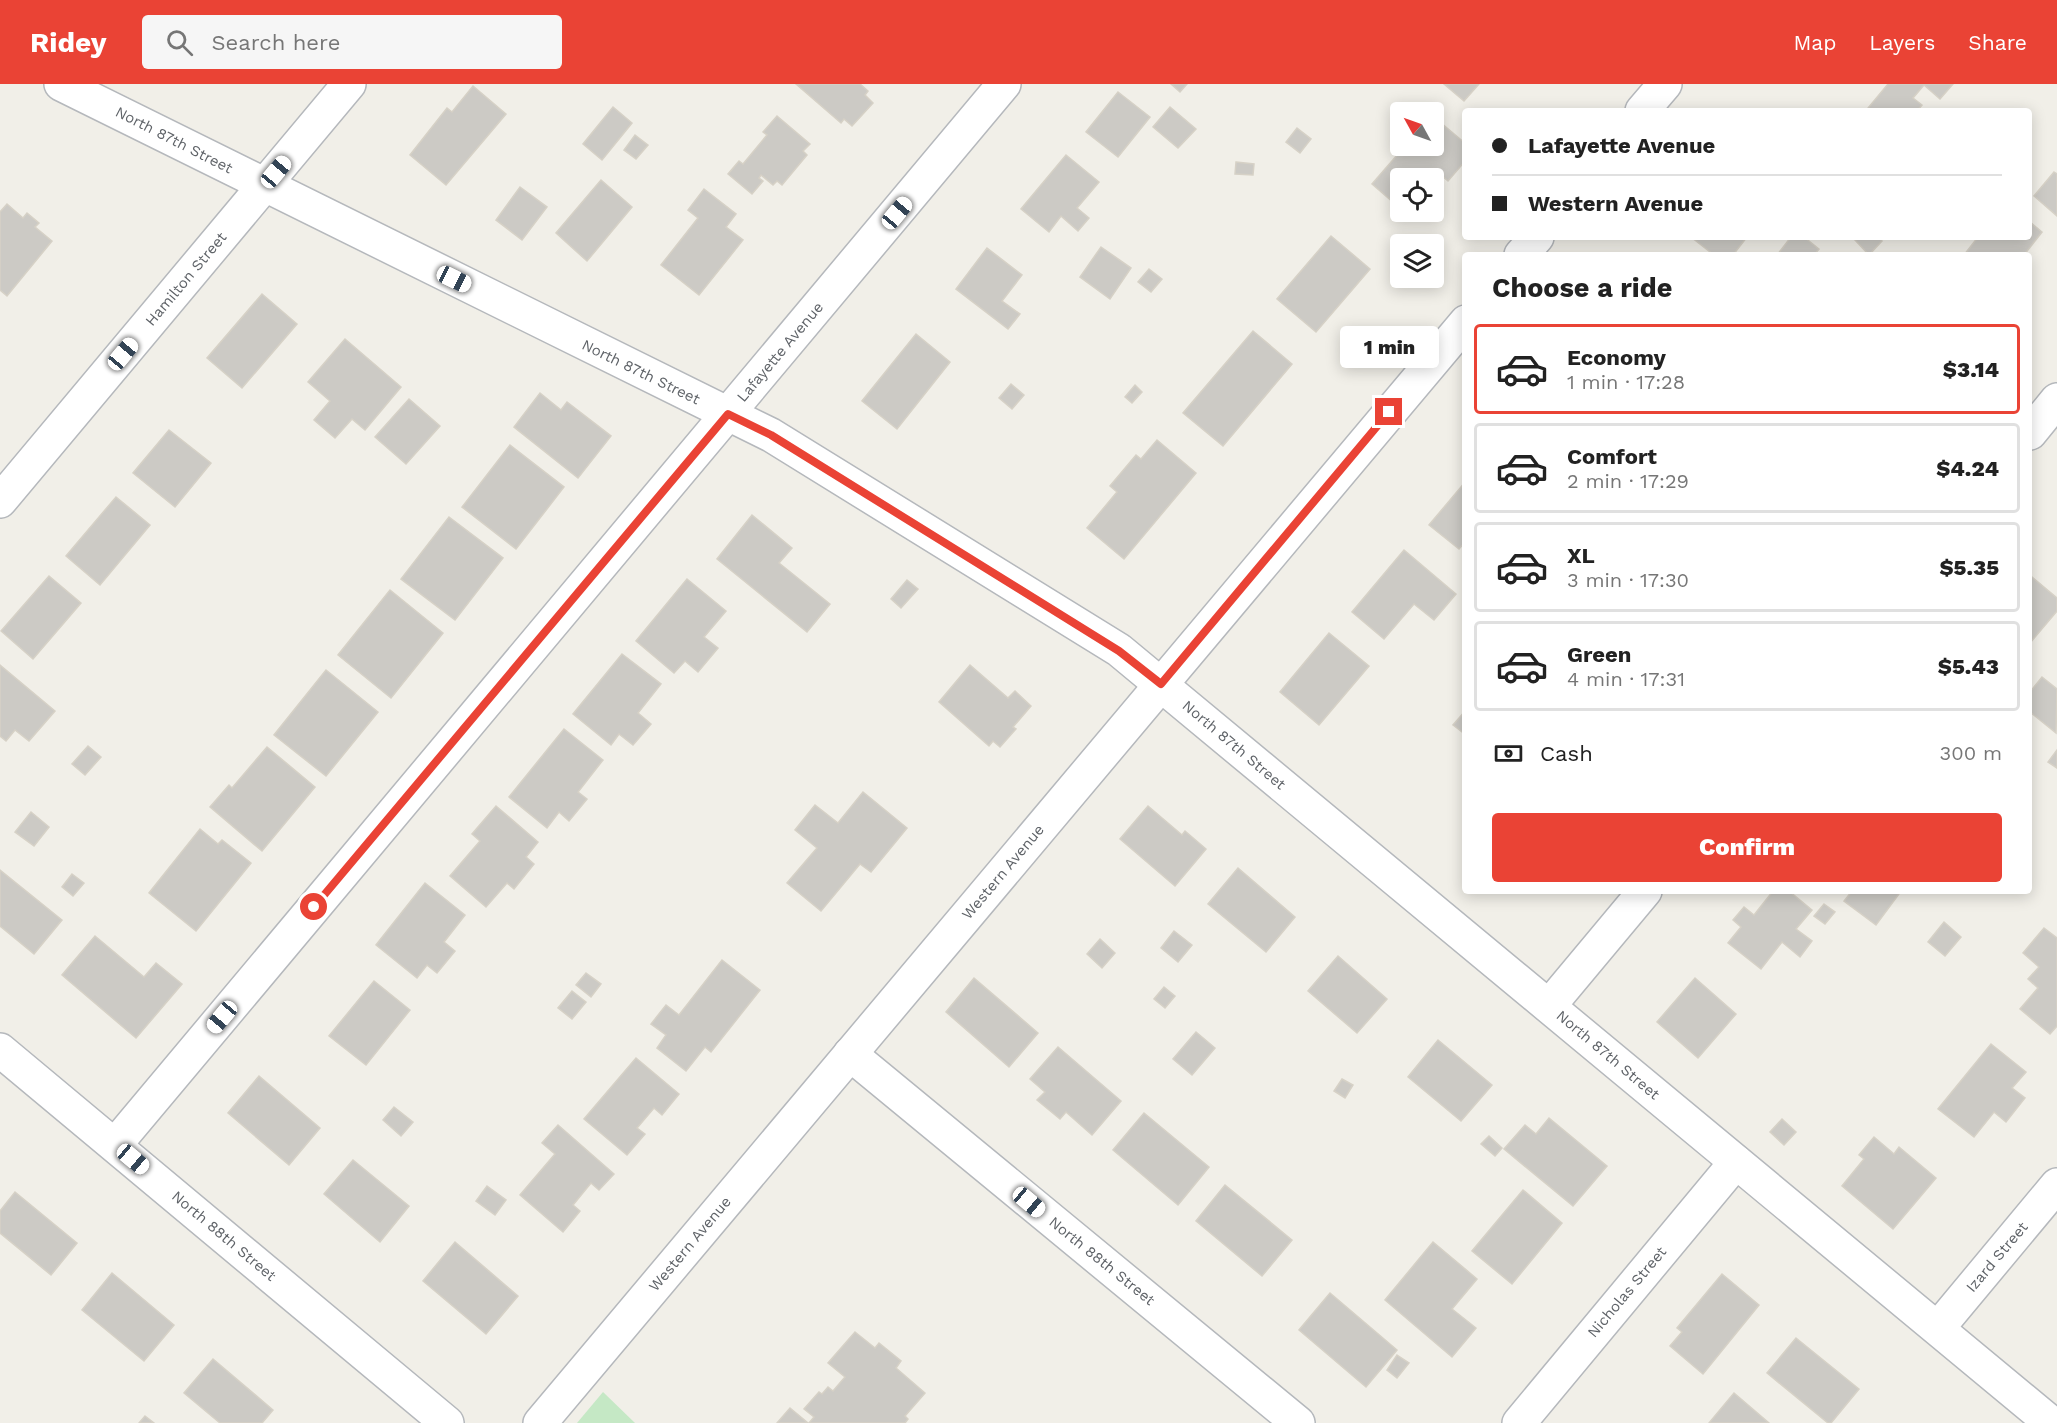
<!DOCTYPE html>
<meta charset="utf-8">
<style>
:root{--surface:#fff;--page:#f6f6f6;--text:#222;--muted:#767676;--line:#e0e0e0;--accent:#ea4335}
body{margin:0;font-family:"Work Sans",sans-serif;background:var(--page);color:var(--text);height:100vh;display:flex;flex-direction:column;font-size:22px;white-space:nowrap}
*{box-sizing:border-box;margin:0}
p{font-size:20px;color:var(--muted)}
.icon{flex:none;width:33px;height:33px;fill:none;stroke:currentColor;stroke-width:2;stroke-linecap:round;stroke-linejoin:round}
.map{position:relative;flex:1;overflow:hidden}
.drawer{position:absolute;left:1462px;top:168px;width:570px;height:642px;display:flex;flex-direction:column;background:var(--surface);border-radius:6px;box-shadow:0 3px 15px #0003}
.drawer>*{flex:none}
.banner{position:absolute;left:1462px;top:24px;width:570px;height:132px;border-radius:6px;box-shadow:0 3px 15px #0003;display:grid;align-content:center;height:132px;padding:0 30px;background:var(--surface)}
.needle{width:39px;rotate:310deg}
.buttons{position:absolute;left:1390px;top:18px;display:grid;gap:12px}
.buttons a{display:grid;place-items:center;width:54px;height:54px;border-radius:6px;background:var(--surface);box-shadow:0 3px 15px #0003;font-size:30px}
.end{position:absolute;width:27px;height:27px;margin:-14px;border:8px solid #ea4335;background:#fff;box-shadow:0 0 0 3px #fff}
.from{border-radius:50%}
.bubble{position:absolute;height:42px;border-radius:6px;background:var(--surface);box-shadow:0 3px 15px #0003;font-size:20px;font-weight:800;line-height:42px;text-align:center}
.car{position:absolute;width:18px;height:36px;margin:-18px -9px;border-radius:8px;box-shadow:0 0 4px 2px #0007;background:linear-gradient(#fff 24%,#345 0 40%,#fff 0 76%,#345 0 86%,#fff 0)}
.banner b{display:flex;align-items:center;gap:21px;height:57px;font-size:22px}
.banner b+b{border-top:2px solid var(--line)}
.banner i{width:15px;height:15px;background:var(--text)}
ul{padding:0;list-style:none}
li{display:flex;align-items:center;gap:18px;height:90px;margin:0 12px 9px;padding:0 18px;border:3px solid var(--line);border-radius:6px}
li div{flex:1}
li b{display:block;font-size:22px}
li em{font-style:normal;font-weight:800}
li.selected{border-color:var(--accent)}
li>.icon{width:54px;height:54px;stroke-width:1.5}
h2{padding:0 30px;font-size:27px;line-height:72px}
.pay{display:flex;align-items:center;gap:15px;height:66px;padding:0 30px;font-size:22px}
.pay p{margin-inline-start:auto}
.action{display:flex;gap:12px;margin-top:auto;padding:12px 30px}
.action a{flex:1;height:69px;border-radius:6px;background:var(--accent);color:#fff;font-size:24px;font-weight:800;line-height:69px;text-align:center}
header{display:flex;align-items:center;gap:36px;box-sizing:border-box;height:84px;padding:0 30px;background:var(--accent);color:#fff}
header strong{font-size:28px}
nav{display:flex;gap:33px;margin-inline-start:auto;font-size:21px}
.search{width:420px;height:54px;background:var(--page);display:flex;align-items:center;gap:15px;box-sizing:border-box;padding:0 21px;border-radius:6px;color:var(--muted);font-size:22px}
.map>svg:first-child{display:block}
</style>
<header>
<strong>Ridey</strong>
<div class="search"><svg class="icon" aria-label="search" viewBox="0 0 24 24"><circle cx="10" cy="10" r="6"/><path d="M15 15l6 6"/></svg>Search here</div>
<nav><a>Map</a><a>Layers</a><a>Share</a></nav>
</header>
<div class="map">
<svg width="2057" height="1339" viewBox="0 0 2057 1339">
<rect width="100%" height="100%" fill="#f1efe8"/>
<path fill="#c5e8c5" d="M603,1308l32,31h-58z"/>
<g fill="#cccac5" stroke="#d6d1c6" stroke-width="1.5">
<path d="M796,0h64l8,7 -3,4 8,8 -21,23 -8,-7 -3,4z"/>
<path d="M1171,0h16l-7,8z"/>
<path d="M1444,0h35l-15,17z"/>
<path d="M1888,0h65l-13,15 -16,-14 -11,13 9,7 -5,6h-45l-4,-3z"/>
<path d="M473,2l33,28 -60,71 -36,-30 37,-47 5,4z"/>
<path d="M1118,8l32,25 -32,40 -32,-25z"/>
<path d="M613,23l19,16 -30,37 -19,-16z"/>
<path d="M1170,23l26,22 -18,19 -25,-21z"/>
<path d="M777,32l33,28 -7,7 4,4 -25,30 -5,-4 -4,4 -12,-10 -2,3 4,3 -11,13 -24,-20 11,-13 4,3 24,-29 -4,-3z"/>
<path d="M1434,33l32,27v16l-18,21 -7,-6 -7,8v-5h-33v31l-29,-25 33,-38h29z"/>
<path d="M1297,44l14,11 -11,14 -14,-11z"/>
<path d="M635,51l13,10 -12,14 -12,-9z"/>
<path d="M1066,71l33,27 -22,26 12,10 -11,13 -17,-15 -12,16 -28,-23z"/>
<path d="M1236,78l18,2 -1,11 -18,-1z"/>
<path d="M2054,88l3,2v42l-23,-20z"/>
<path d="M601,96l31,27 -45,54 -31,-28z"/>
<path d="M520,103l27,20 -25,33 -26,-20z"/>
<path d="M704,105l32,25 -10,13 17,13 -44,55 -38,-30 37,-47 -10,-8z"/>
<path d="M7,120l16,14 4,-5 12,10 -4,4 17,14 -45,55 -7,-6v-78z"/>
<path d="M2030,138l12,10 -18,23h-60l14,-18h52z"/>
<path d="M1331,152l39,33 -54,63 -39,-33z"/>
<path d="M1691,153h56l-14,18h-19z"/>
<path d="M1791,153h13l15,12 -5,6h-37z"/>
<path d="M1858,153h20l4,4 -13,14 -14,-15z"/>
<path d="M1101,163l30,21 -21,31 -30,-22z"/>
<path d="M987,164l35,27 -20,26 18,13 -12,15 -52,-40z"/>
<path d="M1149,185l13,10 -11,13 -13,-10z"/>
<path d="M262,210l35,30 -55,64 -35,-30z"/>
<path d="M1253,247l39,33 -69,82 -40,-33z"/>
<path d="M916,250l34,28 -53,67 -35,-28z"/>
<path d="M345,255l56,48 -36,43 -13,-11 -17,19 -21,-18 16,-19 -22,-19z"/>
<path d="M1011,300l13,11 -12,14 -13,-11z"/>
<path d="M1135,301l7,7 -10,11 -7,-6z"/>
<path d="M540,309l21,17 6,-8 44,34 -33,42 -64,-51z"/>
<path d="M409,315l31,27 -34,38 -31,-27z"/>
<path d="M169,346l42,33 -36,44 -42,-34z"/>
<path d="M1157,356l39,33 -72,86 -37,-31 30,-36 -7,-6 26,-31 5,4z"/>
<path d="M510,361l54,42 -48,62 -54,-42z"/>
<path d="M1466,397v60l-7,8 -30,-24z"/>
<path d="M116,413l34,28 -50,60 -34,-29z"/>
<path d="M752,431l40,33 -13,15 51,41 -23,28 -90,-73z"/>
<path d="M449,433l54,41 -48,62 -54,-41z"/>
<path d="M1404,466l52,44 -22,26 -20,-16 -30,35 -32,-27z"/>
<path d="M49,492l32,27 -48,56 -32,-28z"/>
<path d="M2032,493l25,21v13l-27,32v-64z"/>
<path d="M687,495l39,32 -22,26 14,11 -20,24 -13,-11 -11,12 -38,-32z"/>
<path d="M907,496l11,9 -17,19 -10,-9z"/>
<path d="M390,506l53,43 -52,65 -53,-43z"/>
<path d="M1329,549l40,33 -50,59 -39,-33z"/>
<path d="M622,570l39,30 -23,29 13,11 -18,21 -14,-11 -8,11 -38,-31z"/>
<path d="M0,581l55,46 -26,30 -14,-11 -9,11 -6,-5z"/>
<path d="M970,581l38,33 7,-7 16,15 -18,21 3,2 -16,18 -7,-6 -4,5 -50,-44z"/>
<path d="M326,586l52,42 -52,64 -52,-41z"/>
<path d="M2042,593l15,12 -1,44 -26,-21v-20z"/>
<path d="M1466,626v25l-13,-10z"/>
<path d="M564,645l39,31 -25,32 9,7 -18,22 -10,-9 -12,16 -38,-31z"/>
<path d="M88,662l13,11 -16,18 -13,-11z"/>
<path d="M267,663l48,40 -53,64 -52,-44 19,-22 3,3z"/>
<path d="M2057,666v18l-9,-6z"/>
<path d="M863,708l44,36 -36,44 -11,-8 -39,47 -34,-28 30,-35 -22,-18 20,-25 23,18z"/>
<path d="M496,722l42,36 -12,15 8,7 -20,25 -7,-6 -21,24 -36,-31 30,-35 -8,-7z"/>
<path d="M1148,722l34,29 3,-4 21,18 -31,37 -55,-47z"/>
<path d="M31,728l18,15 -15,19 -19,-14z"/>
<path d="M200,745l18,15 4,-4 29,23 -55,68 -47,-38z"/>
<path d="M1238,784l57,49 -29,35 -58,-48z"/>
<path d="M0,786l62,50 -28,34 -34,-28z"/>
<path d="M72,790l12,9 -11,13 -11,-9z"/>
<path d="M425,799l40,32 -21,27 11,9 -18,22 -10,-8 -10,13 -41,-33z"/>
<path d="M1773,807h16l23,19 -16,19 16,12 -12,16 -18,-15 -21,27 -33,-26 13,-16 -8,-7 11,-13 10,8z"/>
<path d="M1852,807h43l4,3 -23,31 -32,-24z"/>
<path d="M1824,820l11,8 -10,12 -11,-8z"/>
<path d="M1944,838l17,15 -16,19 -17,-14z"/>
<path d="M2044,844l13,10v88l-7,8 -30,-25 18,-21 -10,-9 11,-12 -16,-14z"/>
<path d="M1174,847l18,14 -14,17 -17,-14z"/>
<path d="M95,852l49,41 12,-14 26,21 -46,54 -74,-63z"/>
<path d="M1100,855l15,14 -13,15 -15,-14z"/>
<path d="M1338,872l49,43 -30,34 -49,-42z"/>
<path d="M722,876l38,30 -49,62 -6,-5 -19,24 -29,-23 9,-13 -15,-11 15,-19 13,10z"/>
<path d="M586,889l15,11 -10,13 -15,-12z"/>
<path d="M974,894l64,55 -29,34 -63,-55z"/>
<path d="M1695,894l41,36 -38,44 -41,-36z"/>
<path d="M374,897l36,29 -44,55 -37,-29z"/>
<path d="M1164,903l11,9 -10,12 -11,-9z"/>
<path d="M572,907l14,11 -14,17 -14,-11z"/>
<path d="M1196,948l19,16 -23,27 -19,-16z"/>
<path d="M1438,956l54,45 -31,36 -53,-44z"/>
<path d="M1991,960l35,28 -14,16 13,10 -19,24 -12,-10 -20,25 -36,-28z"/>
<path d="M1058,963l63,54 -29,34 -26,-23 -6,7 -23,-19 8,-8 -15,-13z"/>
<path d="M636,974l43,36 -17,21 -8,-7 -17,20 8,6 -18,21 -43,-36z"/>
<path d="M259,992l61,52 -31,37 -61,-52z"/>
<path d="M1342,995l11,6 -8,13 -11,-7z"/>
<path d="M394,1023l19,15 -12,14 -18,-16z"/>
<path d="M1144,1029l65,54 -31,38 -65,-55z"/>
<path d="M1549,1034l58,48 -34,40 -69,-57 21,-24 11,9z"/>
<path d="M1782,1035l14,13 -12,13 -14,-13z"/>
<path d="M558,1041l56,49 -15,16 -8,-7 -18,22 7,6 -17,21 -43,-37 35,-41 -13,-11z"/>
<path d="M1489,1052l13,12 -7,8 -14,-12z"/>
<path d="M1874,1053l20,17 5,-7 37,31 -43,51 -51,-43 22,-27 -5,-4z"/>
<path d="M353,1076l56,46 -29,36 -56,-48z"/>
<path d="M1225,1101l67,55 -30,36 -66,-55z"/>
<path d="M487,1102l19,14 -11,15 -19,-14z"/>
<path d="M1523,1106l39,33 -50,61 -40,-33z"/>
<path d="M15,1108l62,51 -26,32 -51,-42v-22z"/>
<path d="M455,1158l63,54 -32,38 -63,-53z"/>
<path d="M1433,1158l44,37 -25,30 24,19 -24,29 -67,-57z"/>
<path d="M112,1189l62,52 -30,36 -62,-51z"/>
<path d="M1722,1190l37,31 -56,69 -33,-28 12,-14 -5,-4z"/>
<path d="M1330,1209l67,57 -31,37 -67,-57z"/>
<path d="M855,1248l20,16 4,-5 22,18 -5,7 29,25 -20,23 3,3 -3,4h-96l5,-6 -10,-8 15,-17 3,2 6,-7 5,4 12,-14 -17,-14z"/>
<path d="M1796,1254l63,51 -28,34h-3l-61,-50z"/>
<path d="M1397,1271l12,8 -12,15 -10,-8z"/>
<path d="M213,1275l60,51 -11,13h-42l-36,-30z"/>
<path d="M1734,1309l35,30h-60z"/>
<path d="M790,1324l18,15h-31z"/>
<path d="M145,1332l9,7h-15z"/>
</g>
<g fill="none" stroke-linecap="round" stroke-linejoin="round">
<defs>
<g id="minor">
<path d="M61,0l710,351 348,215 932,773"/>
<path d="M1642,27l23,-27"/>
<path d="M1521,171l16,-18"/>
<path d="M2030,349l27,-33"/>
<path d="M0,417l349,-417"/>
<path d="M1549,922l96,-115"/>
<path d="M0,966l447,373"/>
<path d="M850,970l448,369"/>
<path d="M115,1061l889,-1061"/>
<path d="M1938,1244l119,-143"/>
<path d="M540,1339l926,-1101"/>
<path d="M1519,1339l217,-261"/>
</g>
</defs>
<use href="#minor" stroke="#b5b8bc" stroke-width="36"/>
<use href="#minor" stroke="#fff" stroke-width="33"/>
</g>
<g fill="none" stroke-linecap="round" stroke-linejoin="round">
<path stroke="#ea4335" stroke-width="8" d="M314,823l414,-493 43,21 348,216 42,33 228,-272"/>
</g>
<g text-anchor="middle" stroke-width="4.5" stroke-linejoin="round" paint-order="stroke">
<g font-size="15" fill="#5f6368" stroke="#fff">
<text transform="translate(174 56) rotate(27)" y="5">North 87th Street</text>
<text transform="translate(186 195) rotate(-50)" y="5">Hamilton Street</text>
<text transform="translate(780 268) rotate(-50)" y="5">Lafayette Avenue</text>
<text transform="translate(641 288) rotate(26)" y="5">North 87th Street</text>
<text transform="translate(1234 661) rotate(40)" y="5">North 87th Street</text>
<text transform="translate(1003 788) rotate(-50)" y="5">Western Avenue</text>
<text transform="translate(1608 971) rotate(40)" y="5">North 87th Street</text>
<text transform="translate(224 1152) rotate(40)" y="5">North 88th Street</text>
<text transform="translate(690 1160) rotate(-50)" y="5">Western Avenue</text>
<text transform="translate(1997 1173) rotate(-50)" y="5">Izard Street</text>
<text transform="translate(1102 1177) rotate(39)" y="5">North 88th Street</text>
<text transform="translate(1627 1208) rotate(-50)" y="5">Nicholas Street</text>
</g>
</g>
</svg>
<div class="buttons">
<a><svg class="needle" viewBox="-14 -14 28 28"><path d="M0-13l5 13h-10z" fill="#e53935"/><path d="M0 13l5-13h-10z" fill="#767676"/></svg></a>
<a><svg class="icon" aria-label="locate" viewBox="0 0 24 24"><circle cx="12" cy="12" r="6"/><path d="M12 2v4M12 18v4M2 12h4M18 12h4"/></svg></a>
<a><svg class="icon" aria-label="layers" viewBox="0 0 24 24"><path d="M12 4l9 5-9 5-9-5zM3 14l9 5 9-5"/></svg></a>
</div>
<i class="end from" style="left:314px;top:823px"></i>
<i class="end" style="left:1389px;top:328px"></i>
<div class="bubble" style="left:1340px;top:242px;width:99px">1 min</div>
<i class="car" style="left:276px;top:88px;rotate:40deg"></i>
<i class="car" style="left:897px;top:129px;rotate:40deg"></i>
<i class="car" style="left:454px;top:195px;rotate:116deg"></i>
<i class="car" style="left:123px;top:270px;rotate:40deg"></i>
<i class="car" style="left:222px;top:933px;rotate:220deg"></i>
<i class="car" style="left:133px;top:1075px;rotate:130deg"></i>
<i class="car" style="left:1029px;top:1118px;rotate:130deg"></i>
<div class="banner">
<b><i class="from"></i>Lafayette Avenue</b>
<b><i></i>Western Avenue</b>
</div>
<section class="drawer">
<h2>Choose a ride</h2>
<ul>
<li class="selected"><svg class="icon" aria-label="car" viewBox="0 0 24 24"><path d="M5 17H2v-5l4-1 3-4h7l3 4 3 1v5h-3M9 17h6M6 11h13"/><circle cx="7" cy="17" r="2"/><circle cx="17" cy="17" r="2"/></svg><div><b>Economy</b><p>1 min · 17:28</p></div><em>$3.14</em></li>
<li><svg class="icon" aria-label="car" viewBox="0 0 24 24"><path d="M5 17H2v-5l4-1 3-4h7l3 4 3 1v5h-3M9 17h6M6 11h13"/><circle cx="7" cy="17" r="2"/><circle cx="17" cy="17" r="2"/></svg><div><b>Comfort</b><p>2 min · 17:29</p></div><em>$4.24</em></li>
<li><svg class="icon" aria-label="car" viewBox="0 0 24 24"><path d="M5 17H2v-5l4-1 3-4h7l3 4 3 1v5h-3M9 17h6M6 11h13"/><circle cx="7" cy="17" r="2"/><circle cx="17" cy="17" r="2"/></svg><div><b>XL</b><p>3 min · 17:30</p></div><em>$5.35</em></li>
<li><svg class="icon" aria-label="car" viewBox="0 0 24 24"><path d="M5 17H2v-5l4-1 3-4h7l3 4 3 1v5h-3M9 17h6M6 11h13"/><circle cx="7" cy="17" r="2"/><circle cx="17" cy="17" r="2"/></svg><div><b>Green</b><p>4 min · 17:31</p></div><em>$5.43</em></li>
</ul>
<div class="pay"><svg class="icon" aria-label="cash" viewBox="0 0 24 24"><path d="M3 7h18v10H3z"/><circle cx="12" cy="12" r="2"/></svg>Cash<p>300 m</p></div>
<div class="action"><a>Confirm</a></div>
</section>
</div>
